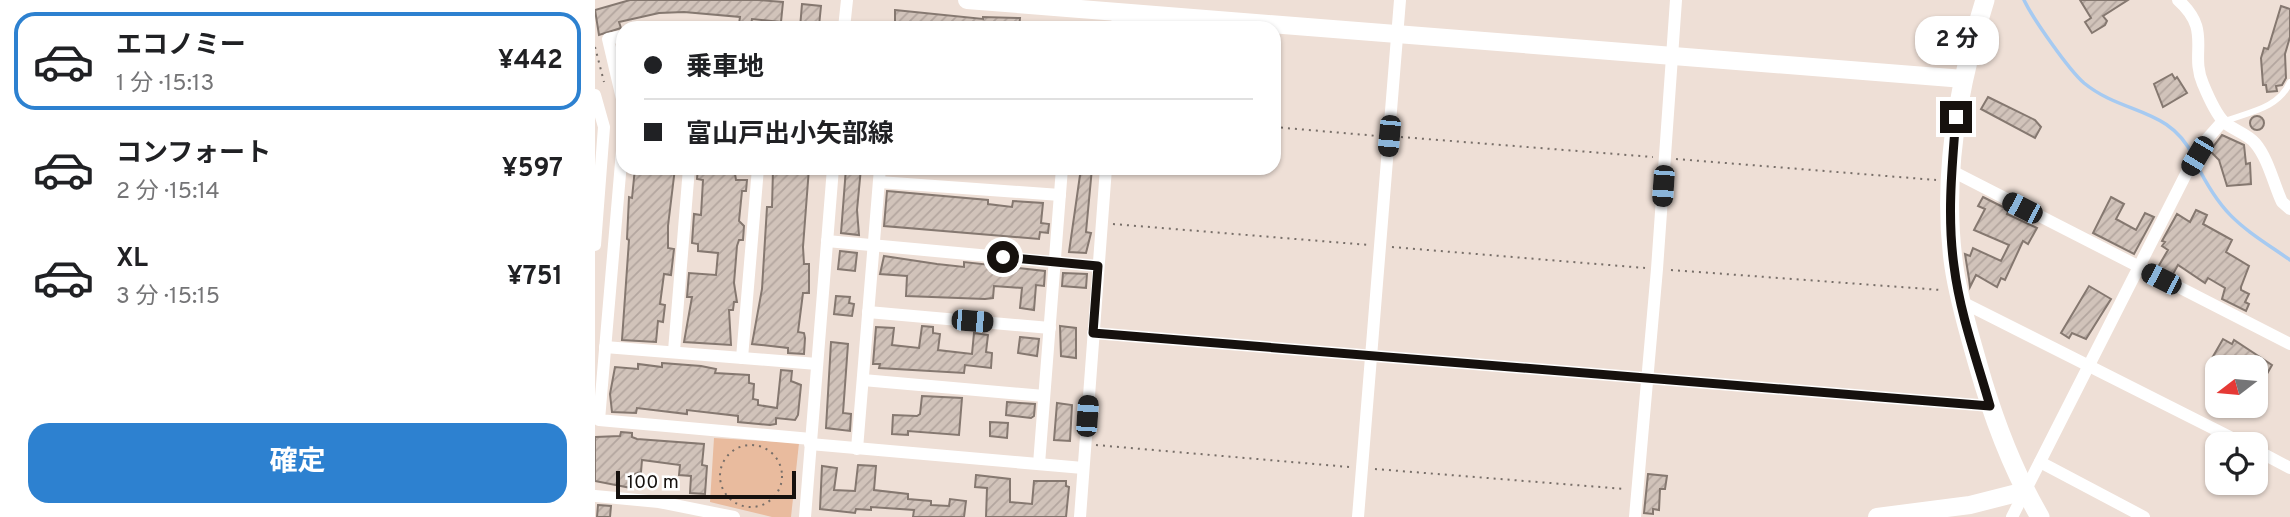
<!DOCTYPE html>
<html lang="ja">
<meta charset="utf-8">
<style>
:root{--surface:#fff;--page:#f2f2f2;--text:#202124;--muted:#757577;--line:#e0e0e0;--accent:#2d81d0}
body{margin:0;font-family:Overpass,"Noto Sans JP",sans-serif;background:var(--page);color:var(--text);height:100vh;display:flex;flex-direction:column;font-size:26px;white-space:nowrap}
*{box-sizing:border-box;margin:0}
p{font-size:23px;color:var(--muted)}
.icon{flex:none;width:38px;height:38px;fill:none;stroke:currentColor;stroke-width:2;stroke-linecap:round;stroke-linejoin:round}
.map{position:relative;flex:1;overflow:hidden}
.drawer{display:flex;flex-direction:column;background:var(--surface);width:595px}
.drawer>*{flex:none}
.guide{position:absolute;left:21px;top:21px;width:665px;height:154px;border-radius:21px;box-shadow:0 2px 5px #0004;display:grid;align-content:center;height:154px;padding:0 28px;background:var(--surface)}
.needle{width:46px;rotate:254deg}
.fabs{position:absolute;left:1610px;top:355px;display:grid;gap:14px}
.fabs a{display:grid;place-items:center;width:63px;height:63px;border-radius:14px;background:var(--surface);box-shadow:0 2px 5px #0004;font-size:35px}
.scale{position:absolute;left:21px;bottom:18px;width:180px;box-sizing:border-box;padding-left:7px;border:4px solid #16110e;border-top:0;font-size:19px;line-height:24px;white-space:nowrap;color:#16110e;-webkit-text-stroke:5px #fff;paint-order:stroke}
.end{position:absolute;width:32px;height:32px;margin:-16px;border:9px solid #16110e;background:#fff;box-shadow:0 0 0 4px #fff}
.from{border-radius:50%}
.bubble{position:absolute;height:49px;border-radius:21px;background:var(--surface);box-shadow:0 2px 5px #0004;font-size:23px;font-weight:700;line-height:49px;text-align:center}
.car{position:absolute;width:21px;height:42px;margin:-21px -10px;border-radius:9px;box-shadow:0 0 5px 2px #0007;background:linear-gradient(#222 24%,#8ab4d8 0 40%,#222 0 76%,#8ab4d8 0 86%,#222 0)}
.guide b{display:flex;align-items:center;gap:24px;height:66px;font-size:26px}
.guide b+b{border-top:2px solid var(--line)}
.guide i{width:18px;height:18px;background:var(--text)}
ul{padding:12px 0 0;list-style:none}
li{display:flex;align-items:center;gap:21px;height:98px;margin:0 14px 10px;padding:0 14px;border:4px solid transparent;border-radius:21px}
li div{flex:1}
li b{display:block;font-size:26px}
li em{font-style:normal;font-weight:700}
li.active{border-color:var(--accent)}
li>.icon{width:63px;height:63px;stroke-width:1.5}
.button{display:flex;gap:14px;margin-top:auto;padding:14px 28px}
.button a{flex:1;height:80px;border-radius:21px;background:var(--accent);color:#fff;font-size:28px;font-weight:700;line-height:80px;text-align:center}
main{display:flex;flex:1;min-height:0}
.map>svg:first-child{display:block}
</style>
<main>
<section class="drawer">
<ul>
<li class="active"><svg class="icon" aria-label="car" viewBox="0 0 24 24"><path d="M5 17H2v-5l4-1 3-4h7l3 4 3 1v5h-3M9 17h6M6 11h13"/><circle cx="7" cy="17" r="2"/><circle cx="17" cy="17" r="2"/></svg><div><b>エコノミー</b><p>1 分 · 15:13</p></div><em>¥442</em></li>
<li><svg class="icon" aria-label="car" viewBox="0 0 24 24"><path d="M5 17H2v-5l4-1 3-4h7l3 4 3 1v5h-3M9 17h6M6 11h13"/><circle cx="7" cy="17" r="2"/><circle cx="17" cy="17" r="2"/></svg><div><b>コンフォート</b><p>2 分 · 15:14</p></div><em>¥597</em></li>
<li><svg class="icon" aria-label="car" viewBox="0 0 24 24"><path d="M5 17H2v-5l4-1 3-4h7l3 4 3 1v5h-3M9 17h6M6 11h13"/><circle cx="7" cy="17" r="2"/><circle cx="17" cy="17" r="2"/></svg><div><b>XL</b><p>3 分 · 15:15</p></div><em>¥751</em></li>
</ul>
<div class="button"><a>確定</a></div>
</section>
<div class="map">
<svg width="1695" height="517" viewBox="0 0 1695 517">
<defs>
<pattern id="building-hatch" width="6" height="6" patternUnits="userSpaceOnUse" patternTransform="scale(1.75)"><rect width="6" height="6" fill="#d1c3ba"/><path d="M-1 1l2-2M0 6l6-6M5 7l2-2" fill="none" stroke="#b3a69f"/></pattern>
</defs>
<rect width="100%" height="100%" fill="#eedfd6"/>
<path fill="#e9bb9e" d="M119,438l85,5 -8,74h-19l-62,-15z"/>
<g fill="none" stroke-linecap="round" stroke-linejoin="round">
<g stroke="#a6caf1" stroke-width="3.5">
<path d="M1429,0c9,19 45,70 60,83 39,32 86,24 109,73"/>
<path d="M1601,163c27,55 45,63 94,97"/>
</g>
</g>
<g fill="url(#building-hatch)" stroke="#857870" stroke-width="2">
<path d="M35,0h128l25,2 -2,20 -29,-3 -1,6 -12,-1 1,-7 -56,-5 -25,1 -40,9 2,6 -22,7 -4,-25z"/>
<path d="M1485,0h48l-25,16 4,5 -2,4 -13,8 -7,-11 6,-4z"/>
<path d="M207,4l19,2 -2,20 -3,2h-16z"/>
<path d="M1686,6l9,3v28l-5,17 1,24 -4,7 -6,1 1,5 -10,1 -1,-7h-3l-2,-27 3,-10 4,1z"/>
<path d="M300,10l88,9v-2l37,1 -1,10 -124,-2z"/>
<path d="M1577,74l3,5 2,-2 10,16 -24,14 -9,-23z"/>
<path d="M1393,97l47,23 6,7 -6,11 -54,-29z"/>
<circle cx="1662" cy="123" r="7"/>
<path d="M1627,135l22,10 2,19 4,-1 1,21 -24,2 -8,-26 -9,-9z"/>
<path d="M40,168h40l-7,58v22l6,1 -3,26 -7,-1 -4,30 5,1 -2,17 -5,-1 -2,21 -34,-2 7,-100 -2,-1 2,-42 3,1z"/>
<path d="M103,168h36l2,12h11l-1,11h-4l-3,30 5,5 -1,14h-4l-2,6 -3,37 3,19h-3l-1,8h-4l2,35 -47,-3 8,-45h-5l2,-24 27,2 2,-22 -20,-2v-7l-6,-1 2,-29 7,1 2,-35 -6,-1z"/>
<path d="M200,168h14l-6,79 1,17h5v29h-6l-5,39 6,1 1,5 -1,16 -16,-1v-5l-36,-4 10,-55 5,-82h5l1,-38 20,2z"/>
<path d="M251,168h15l-4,42 2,25 -18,-2z"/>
<path d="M486,168h11l-6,64 5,1 -5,20 -17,-1z"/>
<path d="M292,191l101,9v4l24,3 1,-6 30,2 -2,20 8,1 -1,9 -8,-1 -1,7 -155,-13z"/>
<path d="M1388,197l26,13 -2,4 30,14 -9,16 -5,-3 -18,39 -4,-2 -4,9 -21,-12 -6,12 -1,-8 -4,-25 5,2 3,-8 28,13 8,-16 -35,-15 11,-21 -7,-3z"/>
<path d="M1516,197l13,7 -8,15 20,11 9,-17 9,4 -20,37 -41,-21z"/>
<path d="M1601,210l11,5 -4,9 29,16 -6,12 23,14 -8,21v3l8,4 -4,8 4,2 -3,7 -24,-12 3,-11 -17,-10 -3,5 -27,-18 -5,9 -15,-7 10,-17 -6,-4 3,-4 -3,-1 15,-27 13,8z"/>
<path d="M245,251l17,2 -2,18 -17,-2z"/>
<path d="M289,256l53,8 27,3v-5l81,9 -1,15 -8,-1 -2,25 -14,-2 2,-20 -28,-2 -1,12 -8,1 -79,-3 1,-20 -27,-2z"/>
<path d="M468,273l24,1 -1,14 -24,-2z"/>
<path d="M1494,286l22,13 -25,40 -14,-6 -3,5 -8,-5z"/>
<path d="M241,296l14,1 -1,6 5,1 -2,12 -18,-2z"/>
<path d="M327,326l11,1v6l7,1 -2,16 34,4 2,-21 14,2 -2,17 6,1 -1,15 -26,-3 -1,8 -85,-5 1,-4h-7l3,-37 18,1 -2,17 27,3z"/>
<path d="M465,326l16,2v30l-15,-2z"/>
<path d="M425,337l19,2 -2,17 -19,-3z"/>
<path d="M1628,339l9,5 2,-4 38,25 -8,14 -8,-5v-6h-31l-14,-8z"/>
<path d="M236,342l17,2 -5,69 8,1 -1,17 -24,-3z"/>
<path d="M67,363l39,3 15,3 -1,4 34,2v8l5,1 -1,15 5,1v5l19,3 4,-38 11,1 -1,10 10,4 -3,30 -3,5 -19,-2v6l-6,1 -32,-3v-6l-51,-6v4l-50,-6 -1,5 -24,-1 -2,-18 5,-27 23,2v-5l24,3z"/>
<path d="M327,396l40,2 -3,37 -51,-4v4l-16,-1 1,-19 24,1 3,-2z"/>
<path d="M412,402l28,2 -1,12 -3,2 -25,-3z"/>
<path d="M462,403l15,2 -2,36 -16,-1z"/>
<path d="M395,422l18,1 -1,15 -17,-2z"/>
<path d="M26,432l11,1v4l5,2 67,5 -2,21 5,1 -2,28 -15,-1 1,-17 -12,-1 1,-10 -38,-5 -1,12 -9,3 -1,13 -36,-7v-44l25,-1z"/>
<path d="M263,465l18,1 -2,24 34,4v5l23,2v4l18,1 1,-7 16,2 -2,16h-51l1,-7 -43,-3v3l-15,-1 -1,4 -35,-4 2,-43 15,2 -3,22 21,1z"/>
<path d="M1053,474l19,2 -2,13h-5l-1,21 -6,-1v5l-9,-1z"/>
<path d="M381,475l34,4v23l22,2 2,-23h32v5l3,1 -3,30h-80l1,-29 -12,-1z"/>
<path d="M3,505l13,1 -1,11h-13z"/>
</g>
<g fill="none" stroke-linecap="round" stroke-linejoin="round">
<g stroke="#776e68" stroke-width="2" stroke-dasharray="2 5" stroke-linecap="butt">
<path d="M0,47l9,35"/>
<path d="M679,127l104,9"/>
<path d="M806,137l252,20"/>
<path d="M1081,159l260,21"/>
<path d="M518,224l256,21"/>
<path d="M797,247l253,21"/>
<path d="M1076,270l270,20"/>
<circle cx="156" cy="476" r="31"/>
<path d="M501,445l253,22"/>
<path d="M780,469l250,20"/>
</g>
<path stroke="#fff" stroke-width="6" d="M1630,121c25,-9 54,-13 65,-39"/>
<g stroke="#fff" stroke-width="12">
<path d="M1583,0c35,31 11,52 25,84 5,12 12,29 21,38 9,8 24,12 31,21 13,15 19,42 27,59l8,7"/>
<path d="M75,28h15"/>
<path d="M249,28l3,-28"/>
<path d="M522,28l1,-16"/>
<path d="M28,36l-15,3 15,64"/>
<path d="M0,95l9,32 -9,118"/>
<path d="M28,139l-24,281 212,19"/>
<path d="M1357,171l338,173"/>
<path d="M284,182l181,13"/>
<path d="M232,241l271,25"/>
<path d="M1365,301l284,143"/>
<path d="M273,312l182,16"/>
<path d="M498,333l897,73"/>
<path d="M10,347l212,17"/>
<path d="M79,351l15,-183"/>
<path d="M147,358l16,-190"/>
<path d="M268,380l181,16"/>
<path d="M215,444l273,24"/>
<path d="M262,449l23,-281"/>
<path d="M1661,450l34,18"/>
<path d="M1445,462l104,55"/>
<path d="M444,464l23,-296"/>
<path d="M0,496l64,6 75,15"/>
<path d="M210,517l28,-349"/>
<path d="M485,517l26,-349"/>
<path d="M763,517l42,-517"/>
<path d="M1040,517l22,-248 19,-269"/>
<path d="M1417,517l175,-345 20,-33 16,-18"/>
</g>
<g stroke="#fff" stroke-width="18">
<path d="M372,0l997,79"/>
<path d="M1282,517l93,-12 55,-14"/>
</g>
<path stroke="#fff" stroke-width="19" d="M1390,0c-27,85 -44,178 -31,267 5,34 15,66 24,98 15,53 34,104 62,152"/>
</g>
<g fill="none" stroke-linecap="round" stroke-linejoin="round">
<path stroke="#16110e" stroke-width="9" d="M408,257l95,9 -5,67 897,73c-13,-46 -30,-92 -36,-140 -7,-49 -2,-100 2,-149"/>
</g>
</svg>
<div class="fabs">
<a><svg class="needle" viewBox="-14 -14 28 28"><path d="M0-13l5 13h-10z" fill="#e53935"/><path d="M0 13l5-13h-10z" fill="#757577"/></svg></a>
<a><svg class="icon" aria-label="locate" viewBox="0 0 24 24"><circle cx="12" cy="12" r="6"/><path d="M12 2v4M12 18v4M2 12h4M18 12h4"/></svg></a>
</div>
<div class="scale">100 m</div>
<i class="end from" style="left:408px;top:257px"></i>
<i class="end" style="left:1361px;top:117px"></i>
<div class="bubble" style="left:1320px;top:16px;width:84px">2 分</div>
<i class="car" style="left:794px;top:136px;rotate:185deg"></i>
<i class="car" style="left:1602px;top:156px;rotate:211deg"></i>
<i class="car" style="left:1068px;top:186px;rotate:184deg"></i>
<i class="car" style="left:1427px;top:208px;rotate:297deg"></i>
<i class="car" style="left:1566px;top:279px;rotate:297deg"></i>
<i class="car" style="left:377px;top:321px;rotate:95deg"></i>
<i class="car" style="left:492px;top:416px;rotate:4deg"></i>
<div class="guide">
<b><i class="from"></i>乗車地</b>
<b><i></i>富山戸出小矢部線</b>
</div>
</div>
</main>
